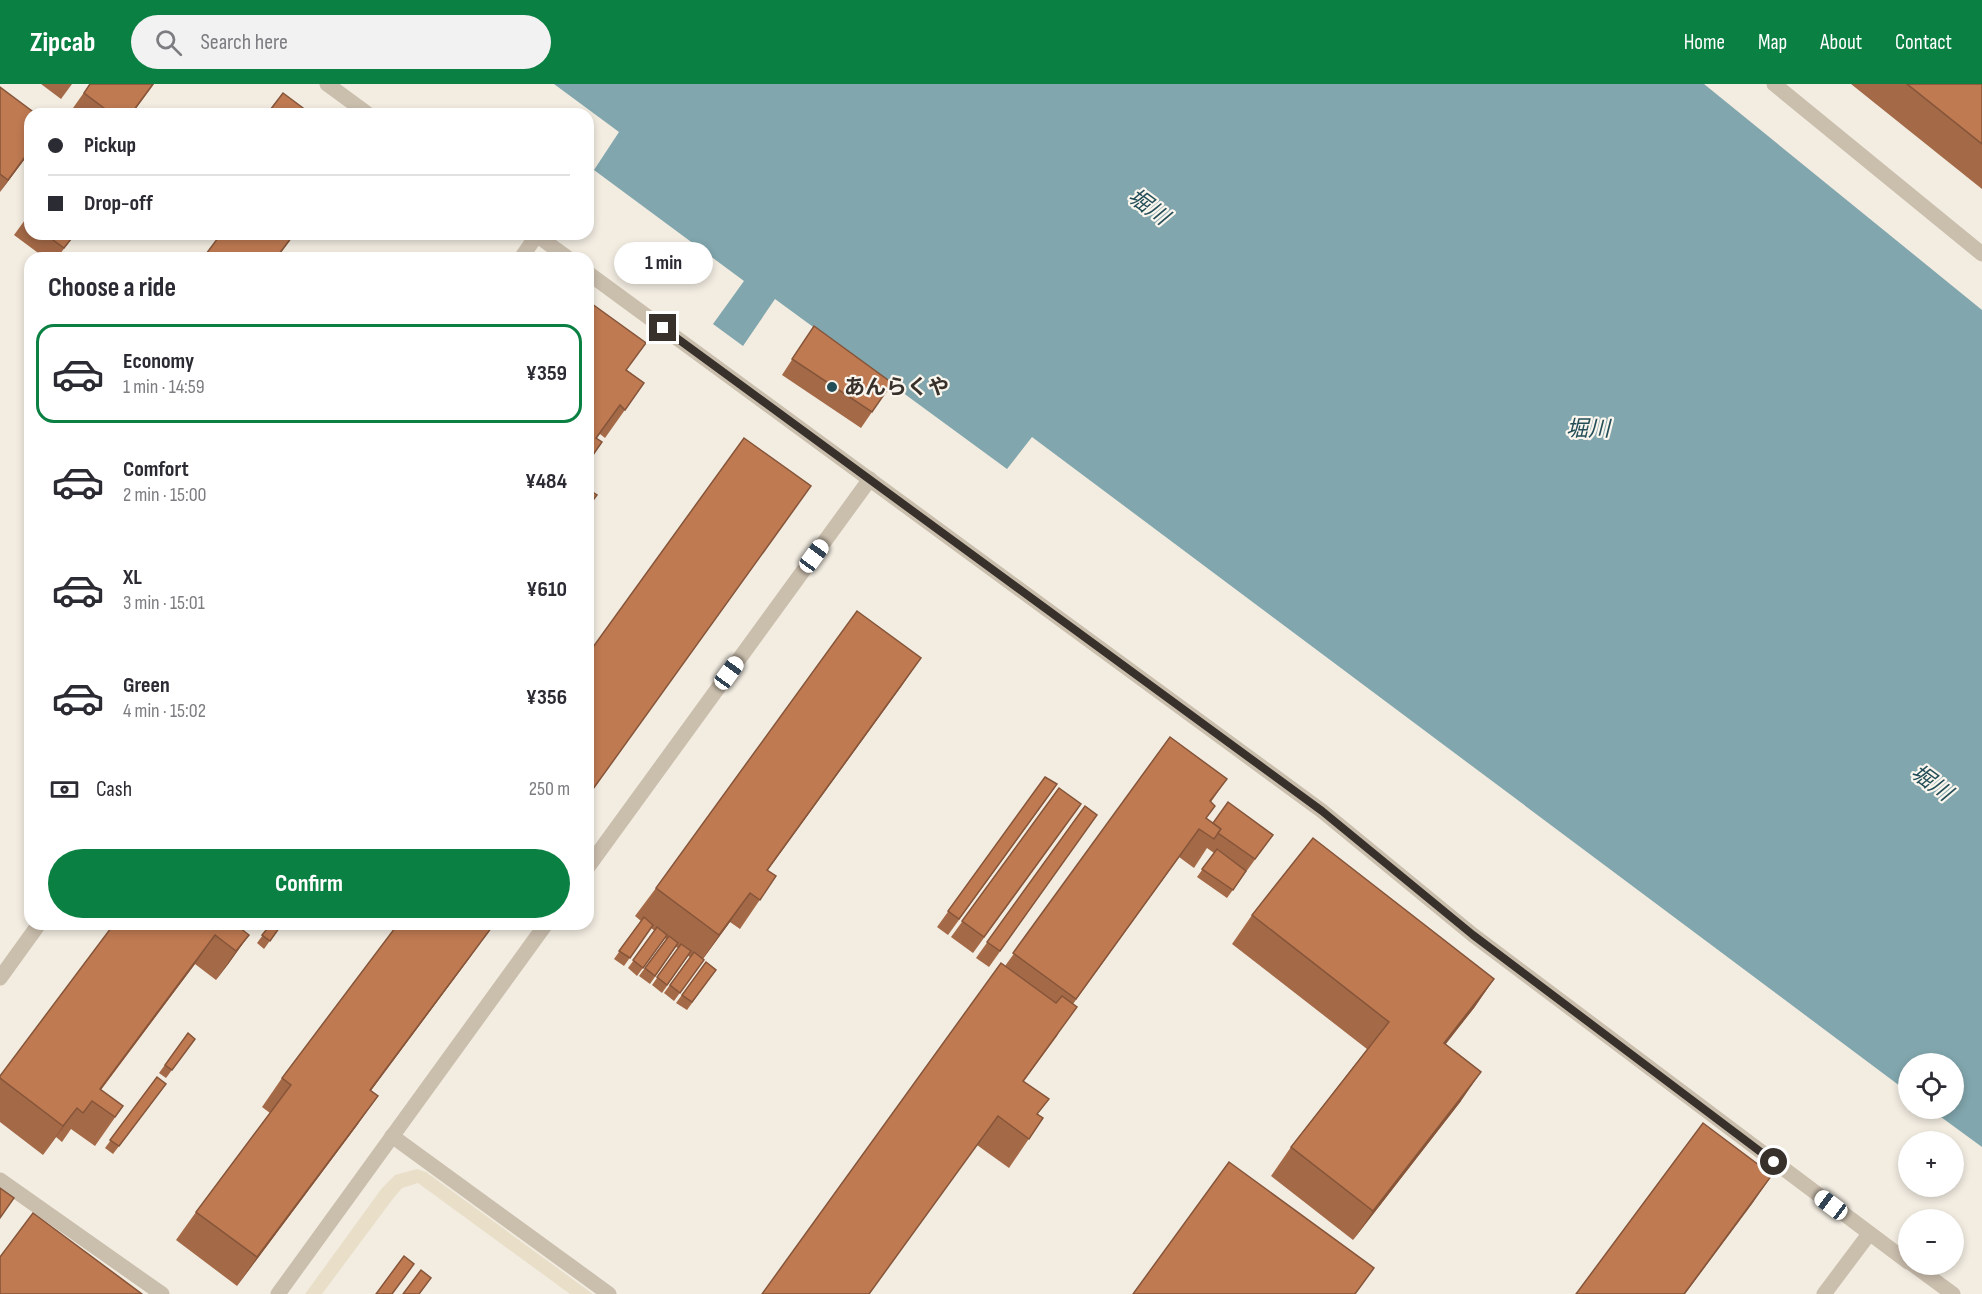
<!DOCTYPE html>
<meta charset="utf-8">
<style>
:root{--surface:#fff;--page:#f2f2f3;--text:#2b2b33;--muted:#7c7c81;--line:#e1e1e2;--accent:#0b8043}
body{margin:0;font-family:"Sofia Sans Condensed","Noto Sans JP",sans-serif;background:var(--page);color:var(--text);height:100vh;display:flex;flex-direction:column;font-size:22px;white-space:nowrap}
*{box-sizing:border-box;margin:0}
p{font-size:20px;color:var(--muted)}
.icon{flex:none;width:33px;height:33px;fill:none;stroke:currentColor;stroke-width:2;stroke-linecap:round;stroke-linejoin:round}
.map{position:relative;flex:1;overflow:hidden}
.details{position:absolute;left:24px;top:168px;width:570px;height:678px;display:flex;flex-direction:column;background:var(--surface);border-radius:18px;box-shadow:0 3px 9px #0003}
.details>*{flex:none}
.top-card{position:absolute;left:24px;top:24px;width:570px;height:132px;border-radius:18px;box-shadow:0 3px 9px #0003;display:grid;align-content:center;height:132px;padding:0 24px;background:var(--surface)}
.buttons{position:absolute;left:1898px;top:969px;display:grid;gap:12px}
.buttons a{display:grid;place-items:center;width:66px;height:66px;border-radius:50%;background:var(--surface);box-shadow:0 3px 9px #0003;font-size:30px}
.end{position:absolute;width:27px;height:27px;margin:-14px;border:8px solid #38312b;background:#fff;box-shadow:0 0 0 3px #fff}
.from{border-radius:50%}
.bubble{position:absolute;height:42px;border-radius:21px;background:var(--surface);box-shadow:0 3px 9px #0003;font-size:20px;font-weight:700;line-height:42px;text-align:center}
.car{position:absolute;width:18px;height:36px;margin:-18px -9px;border-radius:8px;box-shadow:0 0 4px 2px #0007;background:linear-gradient(#fff 24%,#345 0 40%,#fff 0 76%,#345 0 86%,#fff 0)}
.top-card b{display:flex;align-items:center;gap:21px;height:57px;font-size:22px}
.top-card b+b{border-top:2px solid var(--line)}
.top-card i{width:15px;height:15px;background:var(--text)}
ul{padding:0;list-style:none}
li{display:flex;align-items:center;gap:18px;height:99px;margin:0 12px 9px;padding:0 12px;border:3px solid transparent;border-radius:18px}
li div{flex:1}
li b{display:block;font-size:22px}
li em{font-style:normal;font-weight:700}
li.selected{border-color:var(--accent)}
li>.icon{width:54px;height:54px;stroke-width:1.5}
h2{padding:0 24px;font-size:27px;line-height:72px}
.pay{display:flex;align-items:center;gap:15px;height:66px;padding:0 24px;font-size:22px}
.pay p{margin-inline-start:auto}
.cta{display:flex;gap:12px;margin-top:auto;padding:12px 24px}
.cta a{flex:1;height:69px;border-radius:36px;background:var(--accent);color:#fff;font-size:24px;font-weight:700;line-height:69px;text-align:center}
header{display:flex;align-items:center;gap:36px;box-sizing:border-box;height:84px;padding:0 30px;background:var(--accent);color:#fff}
header strong{font-size:28px}
nav{display:flex;gap:33px;margin-inline-start:auto;font-size:21px}
.search{width:420px;height:54px;background:var(--page);display:flex;align-items:center;gap:15px;box-sizing:border-box;padding:0 21px;border-radius:33px;color:var(--muted);font-size:22px}
.map>svg:first-child{display:block}
</style>
<header>
<strong>Zipcab</strong>
<div class="search"><svg class="icon" aria-label="search" viewBox="0 0 24 24"><circle cx="10" cy="10" r="6"/><path d="M15 15l6 6"/></svg>Search here</div>
<nav><a>Home</a><a>Map</a><a>About</a><a>Contact</a></nav>
</header>
<div class="map">
<svg width="1982" height="1210" viewBox="0 0 1982 1210">
<rect width="100%" height="100%" fill="#f2ece1"/>
<path fill="#e9dfc9" d="M417,1085l9,3 167,122h-23l-152,-111 -16,5 -10,12 -70,94h-17l77,-106 13,-13z"/>
<path fill="#81a6ad" d="M554,0h1150l278,226v837l-52,-38 23,-1v-44h-45v28l-876,-655 -25,32 -232,-170 -32,47 -30,-22 31,-43 -150,-111 25,-38z"/>
<g fill="none" stroke-linecap="round" stroke-linejoin="round">
<path stroke="#cabead" stroke-width="15" d="M1774,0l208,170"/>
<g stroke="#cabead" stroke-width="15">
<path d="M521,174l16,-23"/>
<path d="M0,894l39,-54"/>
<path d="M392,1052l217,158"/>
<path d="M1824,1210l45,-60"/>
</g>
<g stroke="#cabead" stroke-width="15">
<path d="M327,0l41,30"/>
<path d="M535,150l33,24"/>
<path d="M588,189l734,538 151,124 435,327"/>
<path d="M588,783l282,-388"/>
<path d="M0,1096l162,114"/>
<path d="M1912,1180l41,30"/>
<path d="M278,1210l268,-370"/>
</g>
</g>
<g fill="#a46947">
<path d="M41,0h31l-11,15z"/>
<path d="M90,0h64l-22,30h-51l-8,-6z"/>
<path d="M1851,0h131v105z"/>
<path d="M0,3l30,27v38l-30,40z"/>
<path d="M30,129v21h45l-18,24h-12l-31,-23z"/>
<path d="M588,217l39,69 17,13 -39,55 -5,-4 -3,4z"/>
<path d="M814,242l78,57 -31,45 -79,-53z"/>
<path d="M921,574l-154,212 9,6 -36,53 -10,-7 -27,37 -5,9 -24,33 -10,-8 26,-36 -2,-1 -26,37 -10,-8 26,-37 -2,-1 -26,37 -11,-8 27,-37 -1,-1 -28,38 -9,-8 27,-37 -4,-3 -27,38 -10,-7 27,-38 -6,-5 21,-28z"/>
<path d="M1170,653l57,42 -16,23 -5,16 7,5 60,12 -46,63 -30,-21 17,-24 -7,-5 -13,20 -15,-11 -106,147 -16,32 -33,45 14,33 5,4 -34,50 -32,-23 28,-179z"/>
<path d="M1045,693l1,23 -98,135 -11,-8z"/>
<path d="M1059,704l22,16 -108,149 -22,-16z"/>
<path d="M1085,722l12,9 -108,152 -13,-9z"/>
<path d="M1252,831l242,64 -20,29 -29,36 16,57 -108,139 -82,-64 20,-29 76,-98 -135,-105z"/>
<path d="M114,840l135,11 -20,28 -13,17 -21,-16 -94,126 22,16 -28,40 -24,-17 -9,13 -6,-5 -13,18 -43,-33v-46z"/>
<path d="M271,840h11l-18,25 -7,-6z"/>
<path d="M471,872l-100,134 -13,34 -121,162 -61,-46 20,-28 74,-99 -8,-6 20,-29z"/>
<path d="M706,878l10,8 -29,40 -11,-7z"/>
<path d="M188,949l7,6 -29,39 -7,-5z"/>
<path d="M157,993l9,7 -53,70 -8,-6z"/>
</g>
<g fill="#865539">
<path d="M30,66v2l-30,40 8,-12z"/>
<path d="M294,150h1l-18,24h-1z"/>
<path d="M921,574l-20,29 -154,212 20,-29z"/>
<path d="M1199,745l-20,28 -124,171 21,-29z"/>
<path d="M750,809l-20,29 -31,42 20,-29z"/>
<path d="M492,843l-21,29 -121,163 20,-29z"/>
<path d="M215,851l-20,29 -103,137 8,-12z"/>
<path d="M249,851l-20,28 -13,17 20,-29z"/>
<path d="M1494,895l-20,29 -50,64 20,-29z"/>
<path d="M1481,988l-20,29 -108,139 20,-29z"/>
<path d="M378,1012l-20,28 -121,162 20,-29z"/>
<path d="M77,1024l-21,29 -13,18 20,-29z"/>
<path d="M1772,1091l-20,29 -67,90h-1z"/>
</g>
<g fill="#bf7a52" stroke="#865539" stroke-width="1.5">
<path d="M90,0h63l-22,30h-19l-28,-21z"/>
<path d="M1907,0h75v60z"/>
<path d="M0,3l36,27h-6v36l-22,30 -8,-6z"/>
<path d="M283,9l28,21h-44z"/>
<path d="M30,129v10l-5,-4z"/>
<path d="M45,150h30l-11,14z"/>
<path d="M221,150h73l-18,24h-73z"/>
<path d="M588,217l58,42 -20,27 18,13 -19,27 -5,-5 -24,33 6,4 -14,20z"/>
<path d="M814,242l78,57 -20,29 -80,-53z"/>
<path d="M744,354l67,48 -223,310v-142z"/>
<path d="M588,405l9,6 -9,12z"/>
<path d="M857,527l64,47 -154,212 9,6 -16,24 -10,-7 -31,42 -63,-47z"/>
<path d="M1170,653l57,42 -17,22 5,5 -9,12 15,11 -7,10 -15,-10 -123,170 -63,-46z"/>
<path d="M1045,693l12,7 -98,135 -11,-8z"/>
<path d="M1059,704l22,16 -97,133 -22,-16z"/>
<path d="M1228,718l45,33 -18,24 -37,-26 3,-4 -8,-6z"/>
<path d="M1085,722l12,9 -97,136 -13,-9z"/>
<path d="M1313,754l181,141 -50,64 37,29 -108,139 -82,-64 98,-125 -137,-107z"/>
<path d="M1217,765l29,22 -13,19 -31,-21z"/>
<path d="M644,833l9,8 -23,33 -11,-7z"/>
<path d="M114,840h121l14,11 -13,16 -21,-16 -115,154 23,17 -8,11 -23,-16 -9,12 -6,-5 -14,18 -63,-48v-2z"/>
<path d="M271,840h11l-12,17 -8,-6z"/>
<path d="M398,840h89l5,3 -122,163 8,6 -121,161 -61,-45 95,-127 -9,-7z"/>
<path d="M657,843l10,8 -24,33 -10,-8z"/>
<path d="M669,852l9,7 -23,33 -10,-8z"/>
<path d="M681,860l10,7 -24,34 -10,-8z"/>
<path d="M694,868l10,8 -24,33 -10,-8z"/>
<path d="M706,878l10,8 -24,32 -10,-7z"/>
<path d="M1001,879l55,40 6,-7 15,11 -54,74 26,18 -12,15 6,4 -14,21 -31,-23 -129,178h-107z"/>
<path d="M188,949l7,6 -23,31 -7,-5z"/>
<path d="M157,993l9,7 -47,62 -9,-6z"/>
<path d="M1703,1039l69,52 -88,119h-108z"/>
<path d="M1229,1078l145,106 -19,26h-222z"/>
<path d="M0,1104l14,10 -14,20z"/>
<path d="M33,1129l109,81h-142v-37z"/>
<path d="M404,1172l10,8 -22,30h-16z"/>
<path d="M421,1186l10,8 -12,16h-16z"/>
</g>
<g fill="none" stroke-linecap="round" stroke-linejoin="round">
<path stroke="#38312b" stroke-width="8" d="M663,244l659,483 151,124 301,227"/>
</g>
<circle fill="#234e58" stroke="#faf5ed" stroke-width="2" cx="832" cy="303" r="6"/>
<g text-anchor="middle" stroke-width="4.5" stroke-linejoin="round" paint-order="stroke">
<g font-size="21" font-weight="bold" fill="#38312b" stroke="#faf5ed" text-anchor="start">
<text x="844" y="310">あんらくや</text>
</g>
<g font-size="22" font-style="italic" fill="#234e58" stroke="#faf5ed">
<text transform="translate(1149 122) rotate(36)" y="8">堀川</text>
<text x="1588" y="352">堀川</text>
<text transform="translate(1932 698) rotate(36)" y="8">堀川</text>
</g>
</g>
</svg>
<div class="buttons">
<a><svg class="icon" aria-label="locate" viewBox="0 0 24 24"><circle cx="12" cy="12" r="6"/><path d="M12 2v4M12 18v4M2 12h4M18 12h4"/></svg></a>
<a>+</a>
<a>−</a>
</div>
<i class="end from" style="left:1774px;top:1078px"></i>
<i class="end" style="left:663px;top:244px"></i>
<div class="bubble" style="left:614px;top:158px;width:99px">1 min</div>
<i class="car" style="left:814px;top:472px;rotate:36deg"></i>
<i class="car" style="left:729px;top:589px;rotate:36deg"></i>
<i class="car" style="left:1831px;top:1121px;rotate:307deg"></i>
<div class="top-card">
<b><i class="from"></i>Pickup</b>
<b><i></i>Drop-off</b>
</div>
<section class="details">
<h2>Choose a ride</h2>
<ul>
<li class="selected"><svg class="icon" aria-label="car" viewBox="0 0 24 24"><path d="M5 17H2v-5l4-1 3-4h7l3 4 3 1v5h-3M9 17h6M6 11h13"/><circle cx="7" cy="17" r="2"/><circle cx="17" cy="17" r="2"/></svg><div><b>Economy</b><p>1 min · 14:59</p></div><em>¥359</em></li>
<li><svg class="icon" aria-label="car" viewBox="0 0 24 24"><path d="M5 17H2v-5l4-1 3-4h7l3 4 3 1v5h-3M9 17h6M6 11h13"/><circle cx="7" cy="17" r="2"/><circle cx="17" cy="17" r="2"/></svg><div><b>Comfort</b><p>2 min · 15:00</p></div><em>¥484</em></li>
<li><svg class="icon" aria-label="car" viewBox="0 0 24 24"><path d="M5 17H2v-5l4-1 3-4h7l3 4 3 1v5h-3M9 17h6M6 11h13"/><circle cx="7" cy="17" r="2"/><circle cx="17" cy="17" r="2"/></svg><div><b>XL</b><p>3 min · 15:01</p></div><em>¥610</em></li>
<li><svg class="icon" aria-label="car" viewBox="0 0 24 24"><path d="M5 17H2v-5l4-1 3-4h7l3 4 3 1v5h-3M9 17h6M6 11h13"/><circle cx="7" cy="17" r="2"/><circle cx="17" cy="17" r="2"/></svg><div><b>Green</b><p>4 min · 15:02</p></div><em>¥356</em></li>
</ul>
<div class="pay"><svg class="icon" aria-label="cash" viewBox="0 0 24 24"><path d="M3 7h18v10H3z"/><circle cx="12" cy="12" r="2"/></svg>Cash<p>250 m</p></div>
<div class="cta"><a>Confirm</a></div>
</section>
</div>
